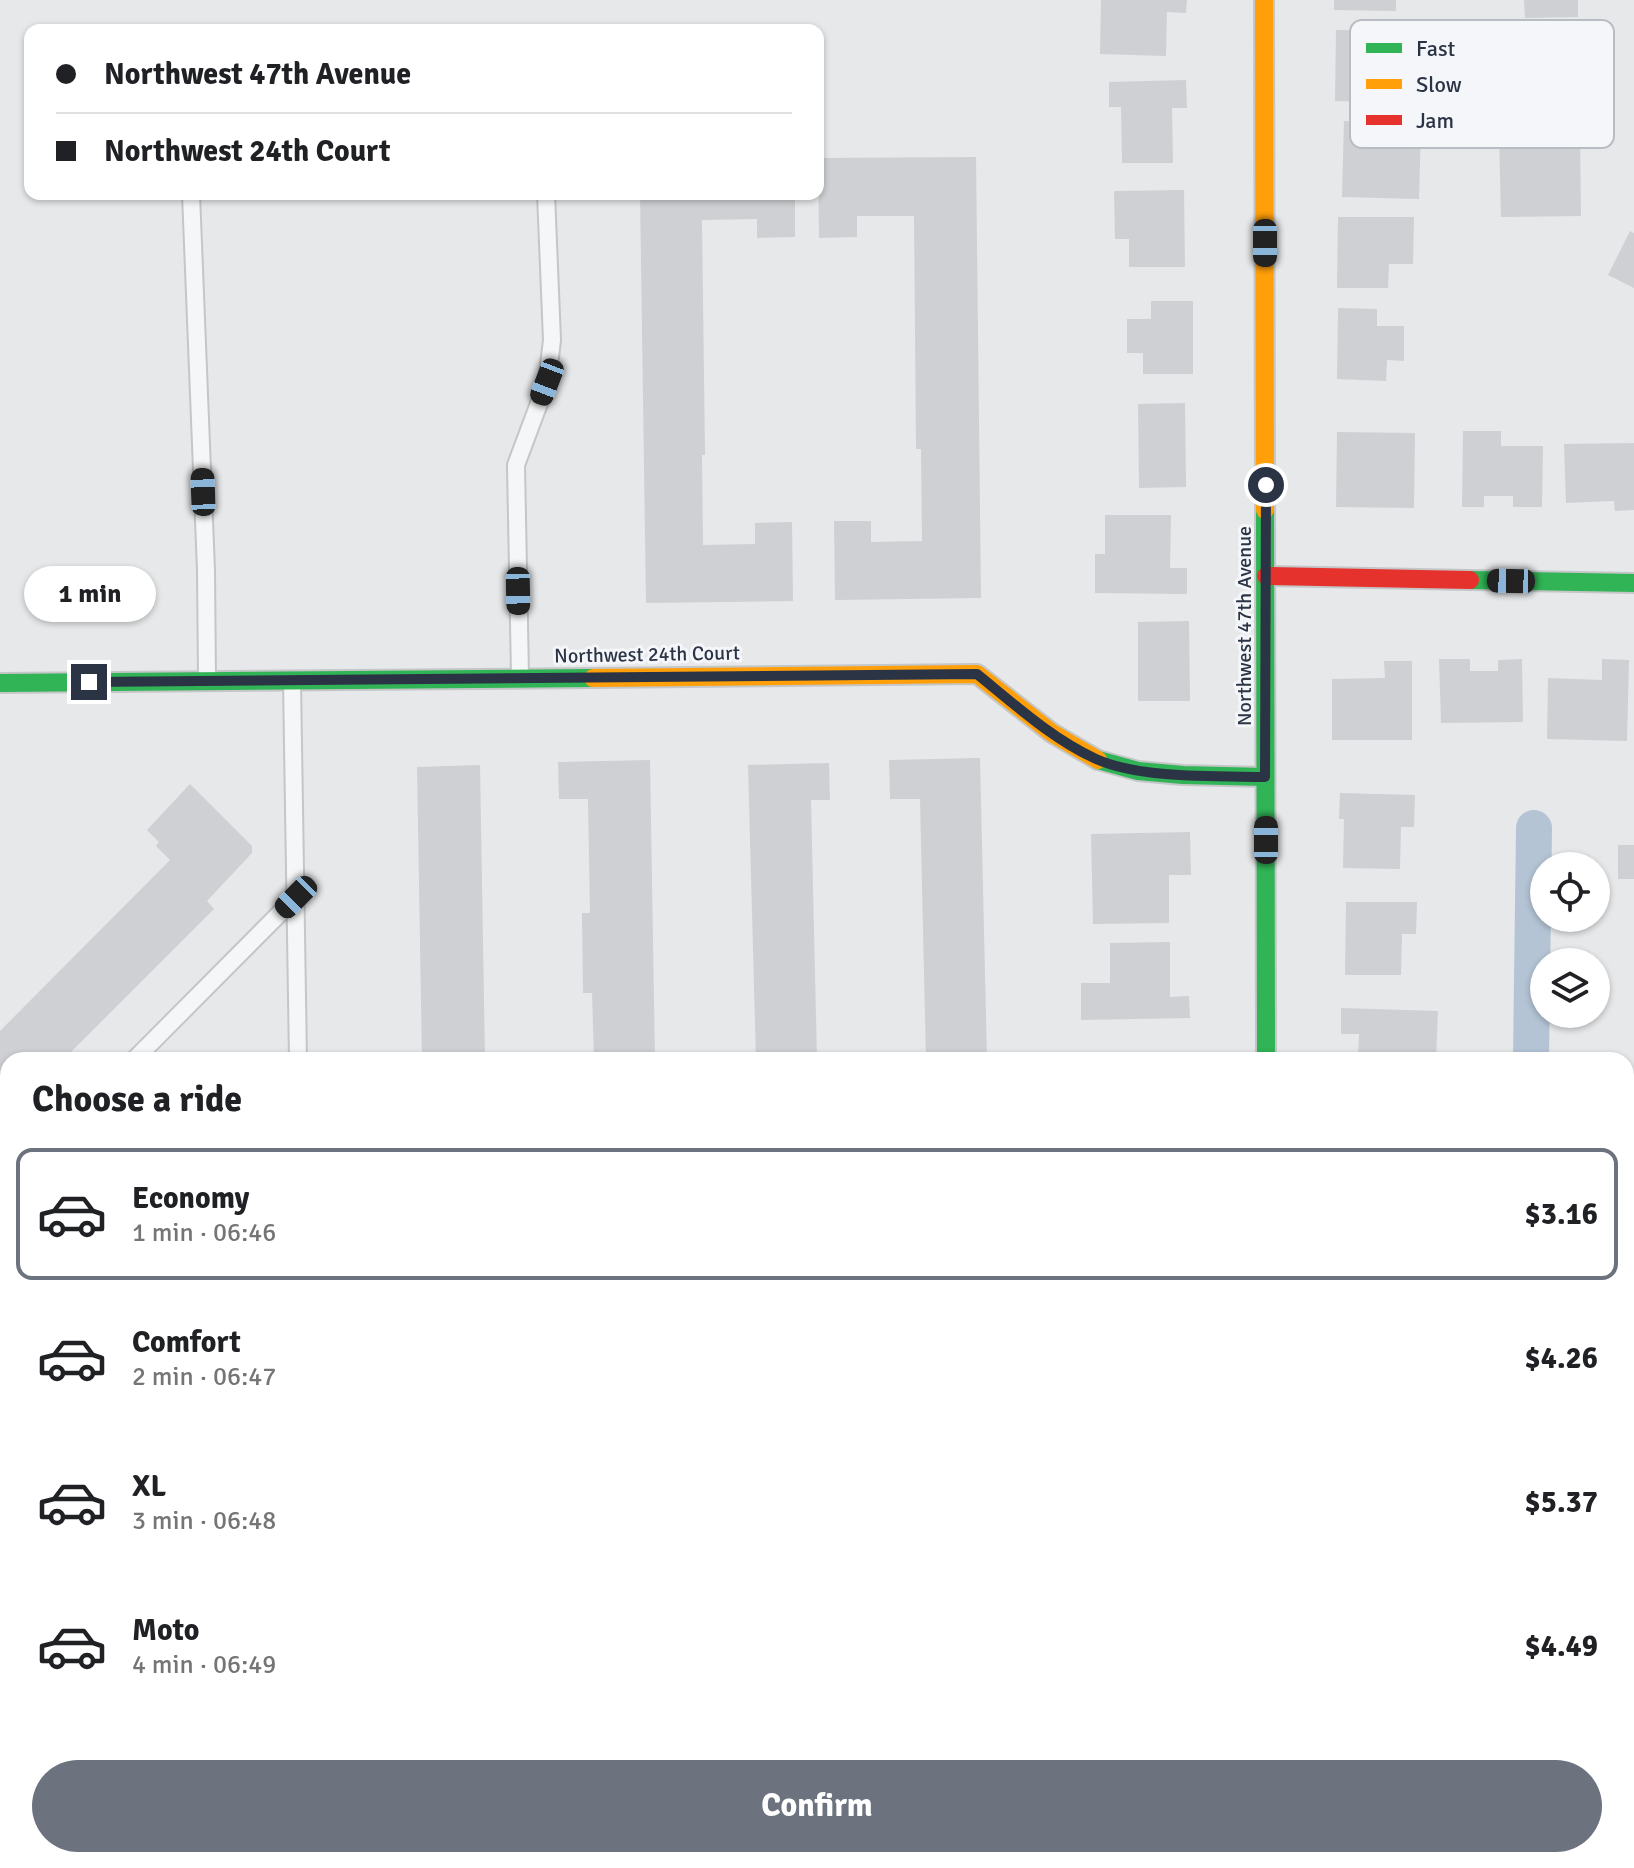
<!DOCTYPE html>
<meta charset="utf-8">
<style>
:root{--surface:#fff;--page:#f6f6f6;--text:#202124;--muted:#757577;--line:#e0e0e0;--accent:#6c737f}
body{margin:0;font-family:Signika,sans-serif;background:var(--page);color:var(--text);height:100vh;display:flex;flex-direction:column;font-size:30px;white-space:nowrap}
*{box-sizing:border-box;margin:0}
p{font-size:26px;color:var(--muted)}
.icon{flex:none;width:44px;height:44px;fill:none;stroke:currentColor;stroke-width:2;stroke-linecap:round;stroke-linejoin:round}
.map{position:relative;flex:1;overflow:hidden}
.sheet{position:absolute;left:0px;top:1052px;width:1634px;height:816px;display:flex;flex-direction:column;background:var(--surface);border-radius:24px 24px 0 0;box-shadow:0 2px 6px #0004}
.sheet>*{flex:none}
.banner{position:absolute;left:24px;top:24px;width:800px;height:176px;border-radius:16px;box-shadow:0 2px 6px #0004;display:grid;align-content:center;height:176px;padding:0 32px;background:var(--surface)}
.buttons{position:absolute;left:1530px;top:852px;display:grid;gap:16px}
.buttons a{display:grid;place-items:center;width:80px;height:80px;border-radius:50%;background:var(--surface);box-shadow:0 2px 6px #0004;font-size:40px}
.end{position:absolute;width:36px;height:36px;margin:-18px;border:10px solid #2b3445;background:#fff;box-shadow:0 0 0 4px #fff}
.from{border-radius:50%}
.bubble{position:absolute;height:56px;border-radius:28px;background:var(--surface);box-shadow:0 2px 6px #0004;font-size:26px;font-weight:800;line-height:56px;text-align:center}
.car{position:absolute;width:24px;height:48px;margin:-24px -12px;border-radius:10px;box-shadow:0 0 6px 2px #0007;background:linear-gradient(#222 24%,#8ab4d8 0 40%,#222 0 76%,#8ab4d8 0 86%,#222 0)}
.banner b{display:flex;align-items:center;gap:28px;height:76px;font-size:30px}
.banner b+b{border-top:2px solid var(--line)}
.banner i{width:20px;height:20px;background:var(--text)}
ul{padding:0;list-style:none}
li{display:flex;align-items:center;gap:24px;height:132px;margin:0 16px 12px;padding:0 16px;border:4px solid transparent;border-radius:16px}
li div{flex:1}
li b{display:block;font-size:30px}
li em{font-style:normal;font-weight:800}
li.active{border-color:var(--accent)}
li>.icon{width:72px;height:72px;stroke-width:1.5}
h2{padding:0 32px;font-size:36px;line-height:96px}
.action{display:flex;gap:16px;margin-top:auto;padding:16px 32px}
.action a{flex:1;height:92px;border-radius:48px;background:var(--accent);color:#fff;font-size:32px;font-weight:800;line-height:92px;text-align:center}
.map>svg:first-child{display:block}
</style>
<div class="map">
<svg width="1634" height="1868" viewBox="0 0 1634 1868">
<rect width="100%" height="100%" fill="#e6e8ea"/>
<g fill="none" stroke-linecap="round" stroke-linejoin="round">
<g stroke="#b4c4d5" stroke-width="36">
<path d="M1531,1060l3,-232"/>
<path d="M1615,1860l2,8"/>
</g>
</g>
<g fill="#ced0d3">
<path d="M1101,0h86l-1,13 -19,-1 -1,44 -66,-2z"/>
<path d="M1334,0h62v11l-62,-1z"/>
<path d="M1524,0h54v17l-53,1z"/>
<path d="M1336,30l61,1 -2,71 -60,-1z"/>
<path d="M1186,80l1,28h-15l1,55h-51l-1,-56h-12v-25z"/>
<path d="M1344,121l77,2 -2,76 -77,-2z"/>
<path d="M1580,132l1,84 -80,1 -2,-83z"/>
<path d="M976,157l5,441 -146,2 -1,-79h37v21l51,-1 -1,-92h-5l-2,-233h-57v21l-38,1 -1,-80z"/>
<path d="M1184,190l1,77h-56v-28h-14l-1,-48z"/>
<path d="M640,194h155v43l-38,1v-19l-55,1 3,235h-3l1,90 52,-1v-21l37,-1 1,79 -147,2z"/>
<path d="M1338,217h76l-1,47h-24l-1,24h-51z"/>
<path d="M1630,231l4,2v55l-26,-13z"/>
<path d="M1151,301h42v73h-50v-21h-16v-34h24z"/>
<path d="M1338,308l39,1v17h27v35l-17,-1 -1,21 -49,-2z"/>
<path d="M1185,403l1,84 -47,1 -1,-84z"/>
<path d="M1463,431h38v15h42l-1,61h-29v-11h-29v11h-22z"/>
<path d="M1337,432l78,1 -1,75 -78,-1z"/>
<path d="M1634,443v67l-19,1 -1,-10 -48,2 -2,-59z"/>
<path d="M1105,515h66l-1,53h17v26l-92,-1v-39h10z"/>
<path d="M1189,621l1,80h-52v-79z"/>
<path d="M1439,659h31v12h28v-11l24,-1 1,63 -82,1z"/>
<path d="M1602,659l27,1 -2,81 -80,-2 1,-61 54,2z"/>
<path d="M1384,661h28v79h-80v-61l53,-1z"/>
<path d="M980,758l7,302h-61l-6,-261h-30l-1,-39z"/>
<path d="M650,760l5,300h-61l-2,-67h-9l-1,-80h8l-2,-114h-29l-1,-37z"/>
<path d="M829,763l1,37h-19l6,260h-61l-8,-295z"/>
<path d="M480,765l5,295h-63l-5,-293z"/>
<path d="M190,784l62,62v7l-45,48 7,8 -150,150 -4,-3 -4,4h-48v81l-8,-8v-102l170,-171 -14,-14 3,-4 -12,-12z"/>
<path d="M1340,793l75,2 -1,32h-13l-1,42 -57,-1 1,-49h-5z"/>
<path d="M1190,832l1,43h-22v48l-76,1 -2,-90z"/>
<rect x="1618" y="845" width="16" height="34"/>
<path d="M1346,902h71l-1,32h-14l-1,41h-56z"/>
<path d="M1170,942v55l19,-1 1,22 -109,2v-37h29v-40z"/>
<path d="M1341,1008l97,3 -2,49h-78l1,-26h-18z"/>
<path d="M1189,1054l1,6h-62v-5z"/>
<path d="M0,1438h8v422h96v8h-104z"/>
<rect x="201" y="1860" width="125" height="8"/>
<rect x="432" y="1860" width="123" height="8"/>
<rect x="661" y="1860" width="123" height="8"/>
<path d="M1014,1860h61l2,8h-61z"/>
<path d="M1194,1860h30l2,8h-55l-1,-3z"/>
</g>
<g fill="none" stroke-linecap="round" stroke-linejoin="round">
<defs>
<g id="lane">
<path d="M191,194l15,376 1,110"/>
<path d="M520,676l-4,-211 31,-83 5,-42 -6,-146"/>
<path d="M292,681l6,379"/>
<path d="M134,1060l162,-163"/>
<path d="M835,1860v8"/>
</g>
<g id="street">
<path d="M158,1860v8"/>
<path d="M385,1860v8"/>
<path d="M615,1860v8"/>
<path d="M926,1860l2,8"/>
</g>
<g id="fast">
<path d="M1265,510l1,550"/>
<path d="M1470,580l164,3"/>
<path d="M0,683l593,-5"/>
<path d="M1098,760l40,11 45,4 82,2"/>
<path d="M1331,1860l1,8"/>
</g>
<g id="slow">
<path d="M1264,0l1,510"/>
<path d="M593,678l384,-4 75,59 46,27"/>
</g>
<path id="jam" d="M1266,576l204,4"/>
</defs>
<use href="#lane" stroke="#c4c6c8" stroke-width="20"/>
<use href="#street" stroke="#c4c6c8" stroke-width="38"/>
<use href="#fast" stroke="#c4c6c8" stroke-width="22"/>
<use href="#slow" stroke="#c4c6c8" stroke-width="22"/>
<use href="#jam" stroke="#c4c6c8" stroke-width="22"/>
<use href="#lane" stroke="#f5f6f7" stroke-width="16"/>
<use href="#street" stroke="#f5f6f7" stroke-width="34"/>
<use href="#fast" stroke="#30b455" stroke-width="18"/>
<use href="#slow" stroke="#ff9f0a" stroke-width="18"/>
<use href="#jam" stroke="#e5322d" stroke-width="18"/>
</g>
<g fill="none" stroke-linecap="round" stroke-linejoin="round">
<path stroke="#2b3445" stroke-width="10" d="M89,682l888,-8c37,30 75,65 119,85 45,20 120,17 169,18l1,-292"/>
</g>
<g text-anchor="middle" stroke-width="6" stroke-linejoin="round" paint-order="stroke">
<g font-size="20" fill="#2b3445" stroke="#f4f6f9">
<text transform="translate(1244 626) rotate(-90)" y="7">Northwest 47th Avenue</text>
<text transform="translate(647 654) rotate(-1)" y="7">Northwest 24th Court</text>
</g>
</g>
<rect x="1350" y="20" width="264" height="128" rx="12" fill="#f4f6f9" stroke="#b8bcc3" stroke-width="2"/>
<rect x="1366" y="43" width="36" height="10" fill="#30b455"/>
<rect x="1366" y="79" width="36" height="10" fill="#ff9f0a"/>
<rect x="1366" y="115" width="36" height="10" fill="#e5322d"/>
<g font-size="22" fill="#2b3445">
<text x="1416" y="56">Fast</text>
<text x="1416" y="92">Slow</text>
<text x="1416" y="128">Jam</text>
</g>
</svg>
<div class="buttons">
<a><svg class="icon" aria-label="locate" viewBox="0 0 24 24"><circle cx="12" cy="12" r="6"/><path d="M12 2v4M12 18v4M2 12h4M18 12h4"/></svg></a>
<a><svg class="icon" aria-label="layers" viewBox="0 0 24 24"><path d="M12 4l9 5-9 5-9-5zM3 14l9 5 9-5"/></svg></a>
</div>
<i class="end from" style="left:1266px;top:485px"></i>
<i class="end" style="left:89px;top:682px"></i>
<div class="bubble" style="left:24px;top:566px;width:132px">1 min</div>
<i class="car" style="left:1265px;top:243px;rotate:180deg"></i>
<i class="car" style="left:547px;top:382px;rotate:201deg"></i>
<i class="car" style="left:203px;top:492px;rotate:358deg"></i>
<i class="car" style="left:1511px;top:581px;rotate:271deg"></i>
<i class="car" style="left:518px;top:591px;rotate:179deg"></i>
<i class="car" style="left:1266px;top:840px;rotate:0deg"></i>
<i class="car" style="left:296px;top:897px;rotate:225deg"></i>
<div class="banner">
<b><i class="from"></i>Northwest 47th Avenue</b>
<b><i></i>Northwest 24th Court</b>
</div>
<section class="sheet">
<h2>Choose a ride</h2>
<ul>
<li class="active"><svg class="icon" aria-label="car" viewBox="0 0 24 24"><path d="M5 17H2v-5l4-1 3-4h7l3 4 3 1v5h-3M9 17h6M6 11h13"/><circle cx="7" cy="17" r="2"/><circle cx="17" cy="17" r="2"/></svg><div><b>Economy</b><p>1 min · 06:46</p></div><em>$3.16</em></li>
<li><svg class="icon" aria-label="car" viewBox="0 0 24 24"><path d="M5 17H2v-5l4-1 3-4h7l3 4 3 1v5h-3M9 17h6M6 11h13"/><circle cx="7" cy="17" r="2"/><circle cx="17" cy="17" r="2"/></svg><div><b>Comfort</b><p>2 min · 06:47</p></div><em>$4.26</em></li>
<li><svg class="icon" aria-label="car" viewBox="0 0 24 24"><path d="M5 17H2v-5l4-1 3-4h7l3 4 3 1v5h-3M9 17h6M6 11h13"/><circle cx="7" cy="17" r="2"/><circle cx="17" cy="17" r="2"/></svg><div><b>XL</b><p>3 min · 06:48</p></div><em>$5.37</em></li>
<li><svg class="icon" aria-label="car" viewBox="0 0 24 24"><path d="M5 17H2v-5l4-1 3-4h7l3 4 3 1v5h-3M9 17h6M6 11h13"/><circle cx="7" cy="17" r="2"/><circle cx="17" cy="17" r="2"/></svg><div><b>Moto</b><p>4 min · 06:49</p></div><em>$4.49</em></li>
</ul>
<div class="action"><a>Confirm</a></div>
</section>
</div>
